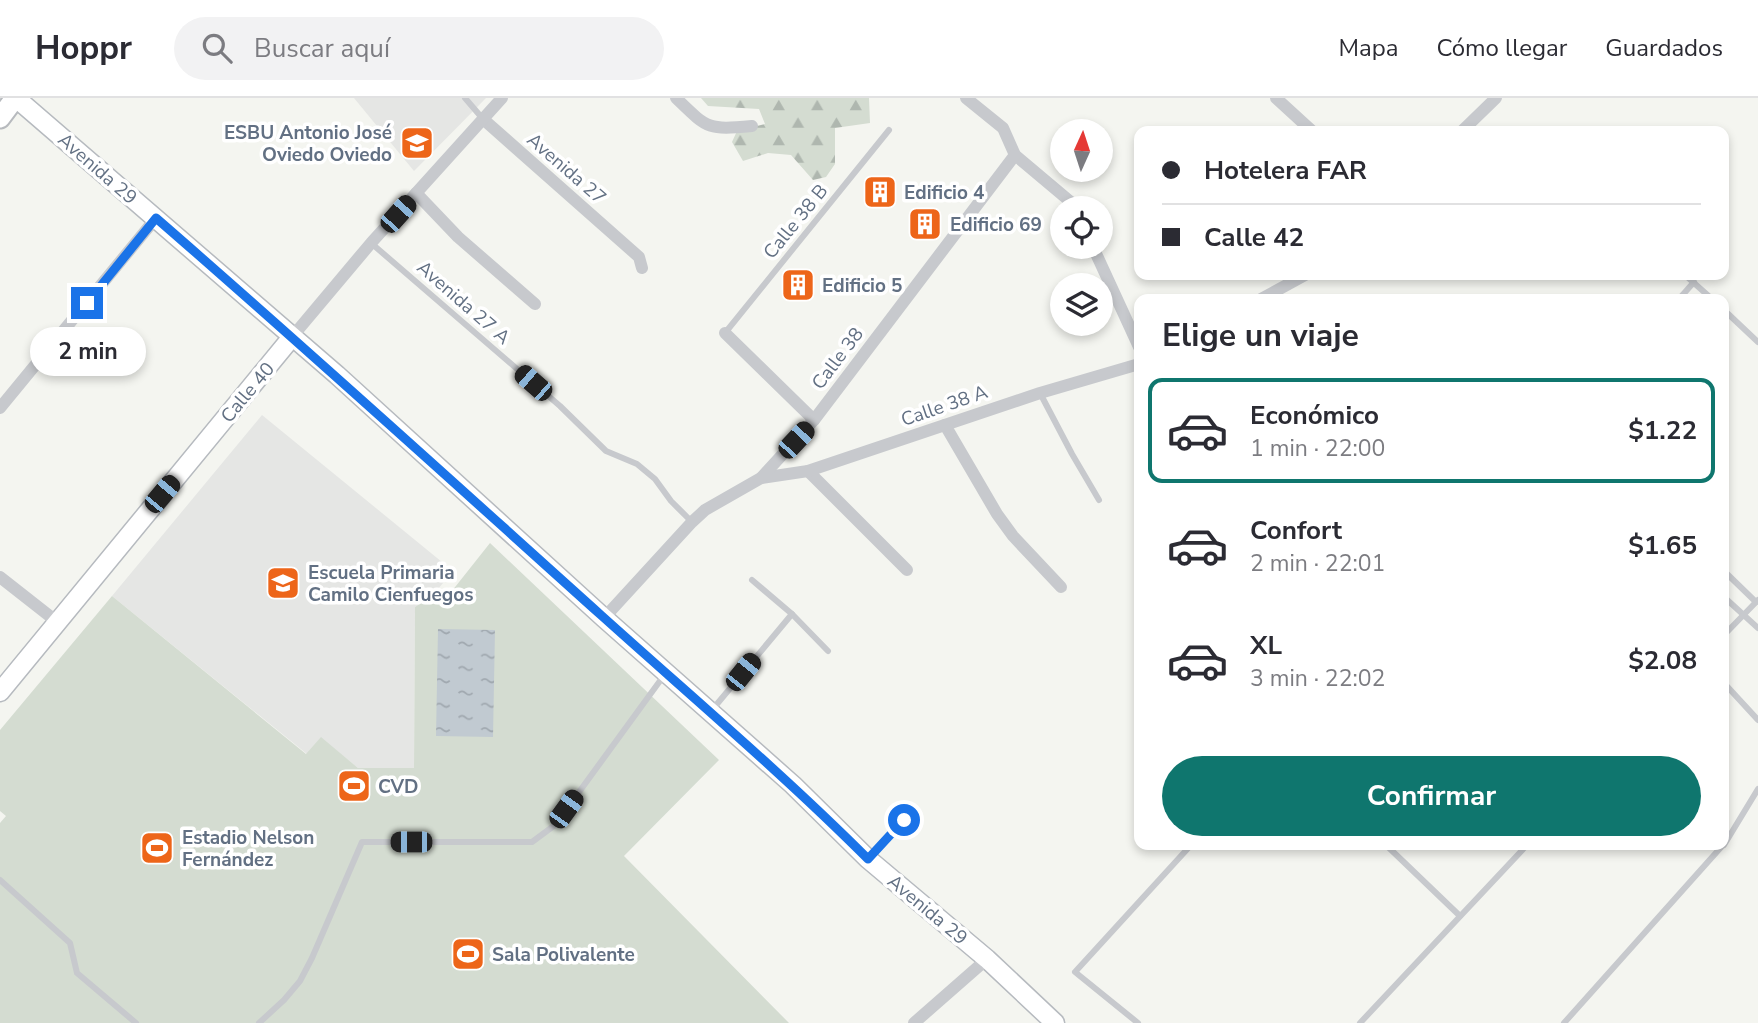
<!DOCTYPE html>
<html lang="es">
<meta charset="utf-8">
<style>
:root{--surface:#fff;--page:#f2f2f3;--text:#2b2b33;--muted:#7c7c81;--line:#e1e1e2;--accent:#0f766e}
body{margin:0;font-family:"Nunito Sans",sans-serif;background:var(--page);color:var(--text);height:100vh;display:flex;flex-direction:column;font-size:26px;white-space:nowrap}
*{box-sizing:border-box;margin:0}
p{font-size:23px;color:var(--muted)}
.icon{flex:none;width:38px;height:38px;fill:none;stroke:currentColor;stroke-width:2;stroke-linecap:round;stroke-linejoin:round}
.map{position:relative;flex:1;overflow:hidden}
.side{position:absolute;left:1134px;top:196px;width:595px;height:556px;display:flex;flex-direction:column;background:var(--surface);border-radius:14px;box-shadow:0 4px 10px #0003}
.side>*{flex:none}
.guide{position:absolute;left:1134px;top:28px;width:595px;height:154px;border-radius:14px;box-shadow:0 4px 10px #0003;display:grid;align-content:center;height:154px;padding:0 28px;background:var(--surface)}
.needle{width:46px;rotate:3deg}
.controls{position:absolute;left:1050px;top:21px;display:grid;gap:14px}
.controls a{display:grid;place-items:center;width:63px;height:63px;border-radius:50%;background:var(--surface);box-shadow:0 4px 10px #0003;font-size:35px}
.end{position:absolute;width:32px;height:32px;margin:-16px;border:9px solid #1a73e8;background:#fff;box-shadow:0 0 0 4px #fff}
.from{border-radius:50%}
.bubble{position:absolute;height:49px;border-radius:24px;background:var(--surface);box-shadow:0 4px 10px #0003;font-size:23px;font-weight:700;line-height:49px;text-align:center}
.car{position:absolute;width:21px;height:42px;margin:-21px -10px;border-radius:9px;box-shadow:0 0 5px 2px #0007;background:linear-gradient(#222 24%,#8ab4d8 0 40%,#222 0 76%,#8ab4d8 0 86%,#222 0)}
.guide b{display:flex;align-items:center;gap:24px;height:66px;font-size:26px}
.guide b+b{border-top:2px solid var(--line)}
.guide i{width:18px;height:18px;background:var(--text)}
ul{padding:0;list-style:none}
li{display:flex;align-items:center;gap:21px;height:105px;margin:0 14px 10px;padding:0 14px;border:4px solid transparent;border-radius:14px}
li div{flex:1}
li b{display:block;font-size:26px}
li em{font-style:normal;font-weight:700}
li.selected{border-color:var(--accent)}
li>.icon{width:63px;height:63px;stroke-width:1.5}
h2{padding:0 28px;font-size:32px;line-height:84px}
.action{display:flex;gap:14px;margin-top:auto;padding:14px 28px}
.action a{flex:1;height:80px;border-radius:42px;background:var(--accent);color:#fff;font-size:28px;font-weight:700;line-height:80px;text-align:center}
header{display:flex;align-items:center;gap:42px;box-sizing:border-box;height:98px;padding:0 35px;background:var(--surface);border-bottom:2px solid var(--line)}
header strong{font-size:33px}
nav{display:flex;gap:38px;margin-inline-start:auto;font-size:24px}
.search{width:490px;height:63px;background:var(--page);display:flex;align-items:center;gap:18px;box-sizing:border-box;padding:0 24px;border-radius:38px;color:var(--muted);font-size:26px}
.map>svg:first-child{display:block}
</style>
<header>
<strong>Hoppr</strong>
<div class="search"><svg class="icon" aria-label="search" viewBox="0 0 24 24"><circle cx="10" cy="10" r="6"/><path d="M15 15l6 6"/></svg>Buscar aquí</div>
<nav><a>Mapa</a><a>Cómo llegar</a><a>Guardados</a></nav>
</header>
<div class="map">
<svg width="1758" height="925" viewBox="0 0 1758 925">
<defs>
<pattern id="forest-firs" width="22" height="20" patternUnits="userSpaceOnUse" patternTransform="scale(1.75)"><rect width="22" height="20" fill="#d4dcd1"/><path d="M5 1l3.5 6h-7zM16 11l3.5 6h-7z" fill="#afb7af"/></pattern>
<pattern id="water-ripples" width="26" height="14" patternUnits="userSpaceOnUse" patternTransform="scale(1.75)"><rect width="26" height="14" fill="#c1cad1"/><path d="M2 4q2-2 4 0t4 0M15 11q2-2 4 0t4 0" fill="none" stroke="#a0a8af"/></pattern>
</defs>
<rect width="100%" height="100%" fill="#f4f5f0"/>
<g fill="#e5e6e4">
<path d="M354,0h132l-72,73z"/>
<path d="M262,317l191,156 -20,24 -18,12 -1,161h-56l-37,-30 -14,16 -195,-158z"/>
</g>
<path fill="url(#forest-firs)" d="M701,0h168l1,25 -35,5v36l-9,13 -13,3 -22,-25 -23,-2 -25,8 -11,-19 5,-11 28,-7 -6,-15 -51,-3z"/>
<path fill="#d4dcd1" d="M490,445l229,217 -95,96 165,167h-789v-200l6,-7 -6,-5v-81l112,-134 194,158 15,-17 37,31h56l1,-161 18,-12 11,6z"/>
<path fill="url(#water-ripples)" d="M438,531l57,1 -2,107 -57,-1z"/>
<g fill="none" stroke-linecap="round" stroke-linejoin="round">
<defs>
<g id="secondary">
<path d="M16,0l321,277 267,243 189,167 75,74 119,100 68,64"/>
<path d="M0,594l292,-355"/>
</g>
<path id="primary" d="M0,20l15,-20"/>
</defs>
<use href="#secondary" stroke="#b6babf" stroke-width="21"/>
<use href="#primary" stroke="#b7babe" stroke-width="23"/>
<g stroke="#c7c9cd" stroke-width="6">
<path d="M465,0l18,21"/>
<path d="M371,145l189,163 46,45 31,13 18,15 16,22 21,21"/>
<path d="M1685,177l27,24"/>
<path d="M1679,201l15,-17"/>
<path d="M1724,212l34,32"/>
<path d="M725,235l164,-203"/>
<path d="M1040,295l32,61 27,46"/>
<path d="M1724,473l32,31"/>
<path d="M752,482l40,34 36,37"/>
<path d="M1724,499l34,31"/>
<path d="M1724,537l34,-35"/>
<path d="M1724,585l34,37"/>
<path d="M712,612l80,-96"/>
<path d="M1386,747l74,71"/>
<path d="M1724,747l34,-56"/>
<path d="M869,760l35,-39"/>
<path d="M0,782l70,63 7,30 59,50"/>
<path d="M259,925l25,-23 16,-19 12,-23 50,-116h170l23,-17 110,-151"/>
<path d="M1138,925l-63,-51 116,-127"/>
<path d="M1360,925l167,-178"/>
<path d="M1564,925l159,-178"/>
</g>
<g stroke="#c7c9cd" stroke-width="12">
<path d="M676,0c32,31 31,32 76,28"/>
<path d="M966,0l37,30 12,27 57,48 2,5"/>
<path d="M1276,0l36,33"/>
<path d="M483,21l156,138 3,11"/>
<path d="M1462,33l34,-33"/>
<path d="M416,95l42,44 77,67"/>
<path d="M1093,149l46,100"/>
<path d="M1261,201l44,-24"/>
<path d="M725,235l89,87"/>
<path d="M292,239l79,-94 131,-145"/>
<path d="M0,310l156,-190"/>
<path d="M945,327l52,89 16,22 48,51"/>
<path d="M808,373l99,99"/>
<path d="M761,380l47,-7 232,-78 99,-29"/>
<path d="M0,479l56,44"/>
<path d="M604,520l88,-96 13,-12 56,-32 53,-58 201,-265"/>
<path d="M914,925l73,-64"/>
</g>
<use href="#secondary" stroke="#fff" stroke-width="18"/>
<use href="#primary" stroke="#fff" stroke-width="19"/>
</g>
<g fill="none" stroke-linecap="round" stroke-linejoin="round">
<path stroke="#1a73e8" stroke-width="9" d="M87,205l69,-85c151,131 298,265 446,398 90,81 181,158 266,243l36,-39"/>
</g>
<defs>
<symbol id="school-square" viewBox="-11 -11 22 22"><rect x="-9" y="-9" width="18" height="18" rx="4" fill="#ed6519" stroke="#fff"/><path d="M0-5L7-2L0 1L-7-2ZM-4 1L0 2.5L4 1V4Q0 6-4 4Z" fill="#fff"/></symbol>
<symbol id="building-square" viewBox="-11 -11 22 22"><rect x="-9" y="-9" width="18" height="18" rx="4" fill="#ed6519" stroke="#fff"/><path d="M-4-6H4V6H1V3H-1V6H-4ZM-2.5-4.3h1.7v1.8h-1.7ZM.8-4.3h1.7v1.8H.8ZM-2.5-1h1.7V.8h-1.7ZM.8-1h1.7V.8H.8Z" fill="#fff"/></symbol>
<symbol id="stadium-square" viewBox="-11 -11 22 22"><rect x="-9" y="-9" width="18" height="18" rx="4" fill="#ed6519" stroke="#fff"/><path d="M0-5a6.5 5 0 1 0 0 10a6.5 5 0 1 0 0-10ZM-3.5-1.8h7v3.6h-7Z" fill="#fff"/></symbol>
</defs>
<g fill-rule="evenodd">
<use href="#school-square" x="398" y="26" width="38" height="38"/>
<use href="#building-square" x="861" y="75" width="38" height="38"/>
<use href="#building-square" x="906" y="107" width="38" height="38"/>
<use href="#building-square" x="779" y="168" width="38" height="38"/>
<use href="#school-square" x="264" y="466" width="38" height="38"/>
<use href="#stadium-square" x="335" y="669" width="38" height="38"/>
<use href="#stadium-square" x="138" y="731" width="38" height="38"/>
<use href="#stadium-square" x="449" y="837" width="38" height="38"/>
</g>
<g text-anchor="middle" stroke-width="7" stroke-linejoin="round" paint-order="stroke">
<g font-size="19" font-weight="bold" fill="#627083" stroke="#fff" text-anchor="start">
<text x="392" y="41" text-anchor="end">ESBU Antonio José<tspan x="392" dy="22">Oviedo Oviedo</tspan></text>
<text x="904" y="101">Edificio 4</text>
<text x="950" y="133">Edificio 69</text>
<text x="822" y="194">Edificio 5</text>
<text x="308" y="481">Escuela Primaria<tspan x="308" dy="22">Camilo Cienfuegos</tspan></text>
<text x="378" y="695">CVD</text>
<text x="182" y="746">Estadio Nelson<tspan x="182" dy="22">Fernández</tspan></text>
<text x="492" y="863">Sala Polivalente</text>
</g>
<g font-size="19" fill="#627083" stroke="#fff">
<text transform="translate(98 70) rotate(41)" y="7">Avenida 29</text>
<text transform="translate(567 70) rotate(41)" y="7">Avenida 27</text>
<text transform="translate(795 123) rotate(-51)" y="7">Calle 38 B</text>
<text transform="translate(464 204) rotate(41)" y="7">Avenida 27 A</text>
<text transform="translate(837 260) rotate(-53)" y="7">Calle 38</text>
<text transform="translate(247 294) rotate(-50)" y="7">Calle 40</text>
<text transform="translate(944 307) rotate(-19)" y="7">Calle 38 A</text>
<text transform="translate(928 811) rotate(40)" y="7">Avenida 29</text>
</g>
</g>
</svg>
<div class="controls">
<a><svg class="needle" viewBox="-14 -14 28 28"><path d="M0-13l5 13h-10z" fill="#e53935"/><path d="M0 13l5-13h-10z" fill="#7c7c81"/></svg></a>
<a><svg class="icon" aria-label="locate" viewBox="0 0 24 24"><circle cx="12" cy="12" r="6"/><path d="M12 2v4M12 18v4M2 12h4M18 12h4"/></svg></a>
<a><svg class="icon" aria-label="layers" viewBox="0 0 24 24"><path d="M12 4l9 5-9 5-9-5zM3 14l9 5 9-5"/></svg></a>
</div>
<i class="end from" style="left:904px;top:722px"></i>
<i class="end" style="left:87px;top:205px"></i>
<div class="bubble" style="left:30px;top:229px;width:116px">2 min</div>
<i class="car" style="left:398px;top:116px;rotate:42deg"></i>
<i class="car" style="left:533px;top:285px;rotate:311deg"></i>
<i class="car" style="left:796px;top:342px;rotate:43deg"></i>
<i class="car" style="left:162px;top:396px;rotate:40deg"></i>
<i class="car" style="left:743px;top:574px;rotate:39deg"></i>
<i class="car" style="left:566px;top:711px;rotate:36deg"></i>
<i class="car" style="left:411px;top:744px;rotate:270deg"></i>
<div class="guide">
<b><i class="from"></i>Hotelera FAR</b>
<b><i></i>Calle 42</b>
</div>
<section class="side">
<h2>Elige un viaje</h2>
<ul>
<li class="selected"><svg class="icon" aria-label="car" viewBox="0 0 24 24"><path d="M5 17H2v-5l4-1 3-4h7l3 4 3 1v5h-3M9 17h6M6 11h13"/><circle cx="7" cy="17" r="2"/><circle cx="17" cy="17" r="2"/></svg><div><b>Económico</b><p>1 min · 22:00</p></div><em>$1.22</em></li>
<li><svg class="icon" aria-label="car" viewBox="0 0 24 24"><path d="M5 17H2v-5l4-1 3-4h7l3 4 3 1v5h-3M9 17h6M6 11h13"/><circle cx="7" cy="17" r="2"/><circle cx="17" cy="17" r="2"/></svg><div><b>Confort</b><p>2 min · 22:01</p></div><em>$1.65</em></li>
<li><svg class="icon" aria-label="car" viewBox="0 0 24 24"><path d="M5 17H2v-5l4-1 3-4h7l3 4 3 1v5h-3M9 17h6M6 11h13"/><circle cx="7" cy="17" r="2"/><circle cx="17" cy="17" r="2"/></svg><div><b>XL</b><p>3 min · 22:02</p></div><em>$2.08</em></li>
</ul>
<div class="action"><a>Confirmar</a></div>
</section>
</div>
